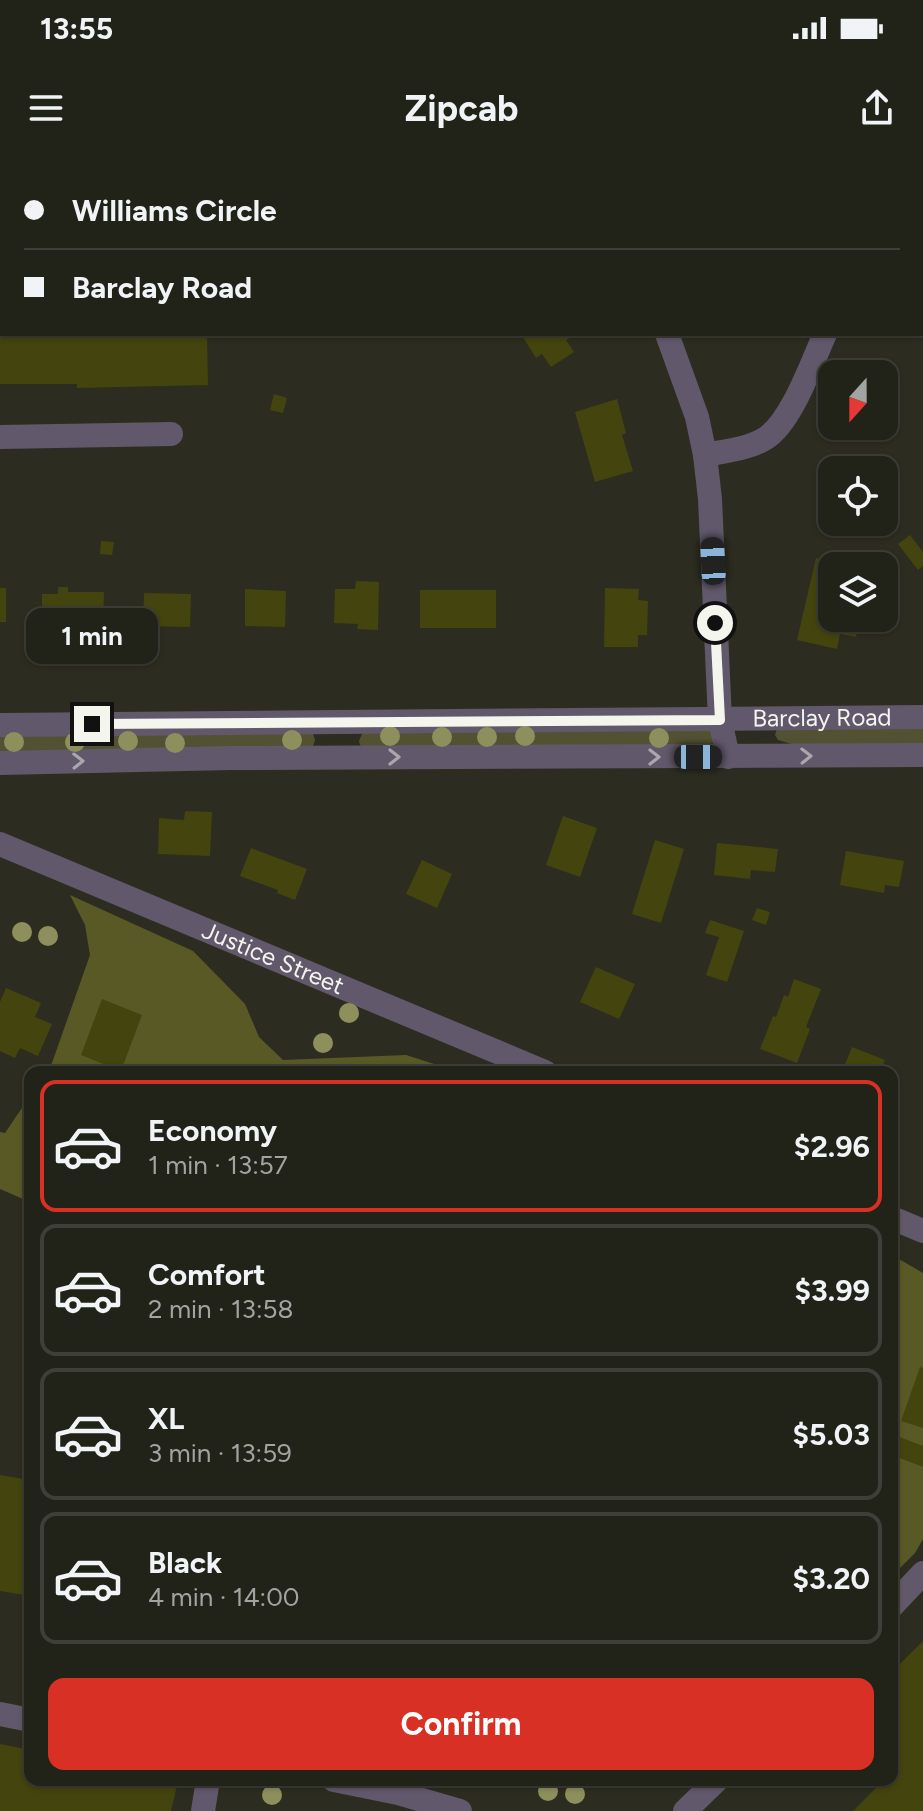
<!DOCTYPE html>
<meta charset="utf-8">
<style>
:root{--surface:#212218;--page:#292a21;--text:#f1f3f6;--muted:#a2a4a2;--line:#3e3f37;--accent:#d93025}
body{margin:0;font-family:Figtree,sans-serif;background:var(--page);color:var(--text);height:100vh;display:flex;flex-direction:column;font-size:30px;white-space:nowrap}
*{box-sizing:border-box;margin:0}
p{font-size:26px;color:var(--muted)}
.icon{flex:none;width:44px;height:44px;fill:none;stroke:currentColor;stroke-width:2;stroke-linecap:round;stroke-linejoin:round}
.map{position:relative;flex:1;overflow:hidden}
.side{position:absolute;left:24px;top:906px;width:874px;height:720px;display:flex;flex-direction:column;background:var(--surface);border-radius:16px;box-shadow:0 2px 6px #0004,0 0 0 2px var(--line)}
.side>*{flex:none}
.banner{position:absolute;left:0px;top:0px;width:924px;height:176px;box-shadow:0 2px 6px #0004,0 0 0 2px var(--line);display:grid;align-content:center;height:176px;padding:0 24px;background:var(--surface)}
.needle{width:52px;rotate:201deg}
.fabs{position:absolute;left:818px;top:200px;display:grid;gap:16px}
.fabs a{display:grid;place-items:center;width:80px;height:80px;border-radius:16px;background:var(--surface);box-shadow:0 2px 6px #0004,0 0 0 2px var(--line);font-size:40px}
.end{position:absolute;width:36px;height:36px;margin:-18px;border:10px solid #f4f5ed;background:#111;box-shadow:0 0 0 4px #111}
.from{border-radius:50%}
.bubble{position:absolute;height:56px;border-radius:16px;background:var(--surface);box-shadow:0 2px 6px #0004,0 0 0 2px var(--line);font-size:26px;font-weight:700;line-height:56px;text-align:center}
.car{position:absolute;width:24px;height:48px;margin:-24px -12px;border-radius:10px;box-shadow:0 0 6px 2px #0007;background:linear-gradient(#222 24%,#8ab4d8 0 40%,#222 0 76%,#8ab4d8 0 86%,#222 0)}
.banner b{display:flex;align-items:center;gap:28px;height:76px;font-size:30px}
.banner b+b{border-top:2px solid var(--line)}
.banner i{width:20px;height:20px;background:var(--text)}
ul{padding:14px 0 0;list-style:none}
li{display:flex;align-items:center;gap:24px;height:132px;margin:0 16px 12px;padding:0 8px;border:4px solid var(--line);border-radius:16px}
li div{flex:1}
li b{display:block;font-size:30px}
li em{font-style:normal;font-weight:700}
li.selected{border-color:var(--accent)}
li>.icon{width:72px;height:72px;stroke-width:1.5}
.primary-button{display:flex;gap:16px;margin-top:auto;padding:16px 24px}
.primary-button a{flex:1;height:92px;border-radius:16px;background:var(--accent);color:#fff;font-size:32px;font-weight:700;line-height:92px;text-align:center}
.status{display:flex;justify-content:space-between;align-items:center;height:56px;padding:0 40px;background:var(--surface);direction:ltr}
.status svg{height:22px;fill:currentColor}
header{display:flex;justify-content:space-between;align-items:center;height:104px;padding:0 24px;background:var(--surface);font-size:36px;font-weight:700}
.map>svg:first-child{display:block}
</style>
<div class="status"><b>13:55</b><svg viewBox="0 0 49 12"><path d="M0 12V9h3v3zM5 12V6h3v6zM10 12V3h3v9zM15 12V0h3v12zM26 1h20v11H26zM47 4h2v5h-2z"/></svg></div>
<header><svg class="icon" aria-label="menu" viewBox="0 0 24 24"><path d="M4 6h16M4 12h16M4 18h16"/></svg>Zipcab<svg class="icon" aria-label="share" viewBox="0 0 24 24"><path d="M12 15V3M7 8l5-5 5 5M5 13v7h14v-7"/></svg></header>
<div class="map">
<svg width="923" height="1651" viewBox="0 0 923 1651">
<rect width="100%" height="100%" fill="#2c2d20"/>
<g fill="#525233">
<path d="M923,564v21h-128l-17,-5 -3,-5 2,-6z"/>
<path d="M712,568l1,15 -5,2 -345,2 -3,-2 -1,-4 3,-7 3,-1z"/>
<path d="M304,572l9,2 2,6 -3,9 -312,4v-19z"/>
</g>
<g fill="#595926">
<path d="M70,735l123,56 52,53 14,33 24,23 123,-5 53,17h-413l6,-9 38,-108 -5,-30z"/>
<path d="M30,936v106l-30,-13v-57l5,1z"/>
<path d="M892,1095l31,18v266l-8,14 -23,23z"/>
</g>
<g fill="#44440e">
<path d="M0,174h207l1,51 -131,3v-4h-77z"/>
<path d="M521,174h47l3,3 -5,3 8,12 -23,15 -9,-13 -6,4z"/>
<path d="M274,234l13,4 -4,15 -13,-3z"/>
<path d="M617,239l9,34 -4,2 11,36 -38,11 -20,-70z"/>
<path d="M910,375l13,17v14l-5,4 -20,-26z"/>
<path d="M101,381l13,1 -2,13 -12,-1z"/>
<path d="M816,398l29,7 -13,1v52h28l-4,19 -16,-3 -3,15 -40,-9z"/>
<path d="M356,421l23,1 -1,48 -21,-1 1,-5 -24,-1 1,-34h20z"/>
<path d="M58,427h10v5h36l-1,30h-11v-3h-50v-25h16z"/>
<rect x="0" y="428" width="6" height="34"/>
<path d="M605,428l34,1 -1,11 10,1 -1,34h-9v12h-34z"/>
<path d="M245,429l41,2 -1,36 -40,-1z"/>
<rect x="420" y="430" width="76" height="38"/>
<path d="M144,433l47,1 -1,33 -47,-1z"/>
<path d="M185,651l27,1 -2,44 -52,-2 1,-36 25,2z"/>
<path d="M563,656l34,12 -17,49 -34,-12z"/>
<path d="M655,680l29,9 -23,74 -29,-9z"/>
<path d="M717,683l61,6 -3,23 -24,-2 -1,9 -36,-4z"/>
<path d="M251,688l56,21 -12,31 -18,-7 1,-3 -38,-14z"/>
<path d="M846,691l58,10 -5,26 -14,-2 -1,8 -44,-8z"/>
<path d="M422,700l30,14 -15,34 -31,-14z"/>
<path d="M757,748l13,4 -4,13 -14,-5z"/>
<path d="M710,760l34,11 -17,51 -21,-7 13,-38 -14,-4z"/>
<path d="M596,807l39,17 -16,35 -39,-17z"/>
<path d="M794,819l27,10 -15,38 4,2 -13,34 -37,-14 13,-33 3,1 8,-22 4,2z"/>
<path d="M6,828l35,15 -6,14 17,7 -14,32 -18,-8 -5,10 -15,-7v-49z"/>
<path d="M102,839l40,16 -21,56 -40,-16z"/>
<path d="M852,887l33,13 -5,12h-38z"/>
<path d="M920,1207l3,1v60l-22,-7z"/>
<path d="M897,1276l26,10v21l-31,-12v-5z"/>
<path d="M0,1315l30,5v116l-30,-5z"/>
<path d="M923,1481v170h-70l31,-31h8v-7l8,-8 -8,-8v-85z"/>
<path d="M0,1584l30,6v30l148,1 -7,30h-171z"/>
</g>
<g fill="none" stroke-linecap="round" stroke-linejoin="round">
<g stroke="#61586b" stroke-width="24">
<path d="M553,0l2,2"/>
<path d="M909,0l3,2"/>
<path d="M667,174l30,83 8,38 5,44 10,221 8,37"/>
<path d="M0,277l171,-3"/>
<path d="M705,295c20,-4 44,-6 61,-17 26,-17 46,-76 59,-104"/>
<path id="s1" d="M0,565l923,-8"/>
<path d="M0,603l231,-5 692,-3"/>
<path id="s2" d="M0,684l545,228"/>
<path d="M892,1058l31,13"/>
<path d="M892,1446l31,-33"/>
<path d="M0,1554l30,6"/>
<path d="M334,1620l64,13 62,18"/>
<path d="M203,1651l5,-31"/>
<path d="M685,1651l32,-31"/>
</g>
</g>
<g fill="#8d8f5c">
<circle cx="390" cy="576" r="10"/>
<circle cx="525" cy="576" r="10"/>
<circle cx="442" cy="577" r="10"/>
<circle cx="487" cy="577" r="10"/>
<circle cx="659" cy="578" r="10"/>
<circle cx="292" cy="580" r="10"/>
<circle cx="128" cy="581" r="10"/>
<circle cx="14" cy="582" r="10"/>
<circle cx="75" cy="582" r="10"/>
<circle cx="175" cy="583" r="10"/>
<circle cx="22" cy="772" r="10"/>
<circle cx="48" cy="776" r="10"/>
<circle cx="349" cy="853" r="10"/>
<circle cx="323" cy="883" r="10"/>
<circle cx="548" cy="1631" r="10"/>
<circle cx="575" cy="1634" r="10"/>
<circle cx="272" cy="1635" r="10"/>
</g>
<defs><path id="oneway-chevron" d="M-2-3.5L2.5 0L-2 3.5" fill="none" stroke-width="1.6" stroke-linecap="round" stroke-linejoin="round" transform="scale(2)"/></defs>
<g stroke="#aaa6ac">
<use href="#oneway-chevron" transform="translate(806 596) rotate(-1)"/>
<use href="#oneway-chevron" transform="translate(394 597)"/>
<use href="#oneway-chevron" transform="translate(654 597)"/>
<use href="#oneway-chevron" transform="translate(78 601) rotate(-1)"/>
</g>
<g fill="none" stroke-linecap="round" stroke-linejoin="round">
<path stroke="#f4f5ed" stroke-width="10" d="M92,564l628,-4 -5,-97"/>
</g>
<g text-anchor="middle" stroke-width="6" stroke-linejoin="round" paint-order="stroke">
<g font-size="24" fill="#f4f5ed" stroke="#222317">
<text dy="8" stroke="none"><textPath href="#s1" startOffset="822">Barclay Road</textPath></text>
<text dy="8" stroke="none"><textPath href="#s2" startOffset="296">Justice Street</textPath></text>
</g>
</g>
</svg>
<div class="fabs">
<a><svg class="needle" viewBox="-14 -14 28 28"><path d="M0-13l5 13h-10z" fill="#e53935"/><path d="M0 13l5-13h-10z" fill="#a2a4a2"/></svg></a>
<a><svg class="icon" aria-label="locate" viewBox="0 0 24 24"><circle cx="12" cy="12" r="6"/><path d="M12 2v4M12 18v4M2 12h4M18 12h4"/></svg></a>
<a><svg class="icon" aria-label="layers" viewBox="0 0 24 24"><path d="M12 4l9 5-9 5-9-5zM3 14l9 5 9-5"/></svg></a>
</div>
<i class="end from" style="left:715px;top:463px"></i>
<i class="end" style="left:92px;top:564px"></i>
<div class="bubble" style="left:26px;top:448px;width:132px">1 min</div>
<i class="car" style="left:713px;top:401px;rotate:357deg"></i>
<i class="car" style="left:698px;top:597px;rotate:90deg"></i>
<div class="banner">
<b><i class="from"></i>Williams Circle</b>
<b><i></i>Barclay Road</b>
</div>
<section class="side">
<ul>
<li class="selected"><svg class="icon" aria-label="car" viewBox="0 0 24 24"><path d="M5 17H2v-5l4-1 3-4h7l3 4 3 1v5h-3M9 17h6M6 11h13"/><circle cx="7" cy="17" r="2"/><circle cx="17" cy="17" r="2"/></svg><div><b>Economy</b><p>1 min · 13:57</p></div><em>$2.96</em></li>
<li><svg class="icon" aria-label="car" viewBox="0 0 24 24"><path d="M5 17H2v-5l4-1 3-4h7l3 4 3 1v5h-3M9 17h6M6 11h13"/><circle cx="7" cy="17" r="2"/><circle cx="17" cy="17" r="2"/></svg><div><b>Comfort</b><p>2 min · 13:58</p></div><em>$3.99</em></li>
<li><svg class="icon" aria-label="car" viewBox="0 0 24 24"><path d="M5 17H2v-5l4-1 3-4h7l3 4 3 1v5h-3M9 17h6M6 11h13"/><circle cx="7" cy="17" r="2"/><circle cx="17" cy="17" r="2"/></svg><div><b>XL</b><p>3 min · 13:59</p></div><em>$5.03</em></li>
<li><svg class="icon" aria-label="car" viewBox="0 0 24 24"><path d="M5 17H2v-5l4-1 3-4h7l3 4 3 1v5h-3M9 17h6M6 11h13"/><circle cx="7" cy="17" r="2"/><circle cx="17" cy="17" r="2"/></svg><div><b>Black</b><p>4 min · 14:00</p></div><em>$3.20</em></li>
</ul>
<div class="primary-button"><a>Confirm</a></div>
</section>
</div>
